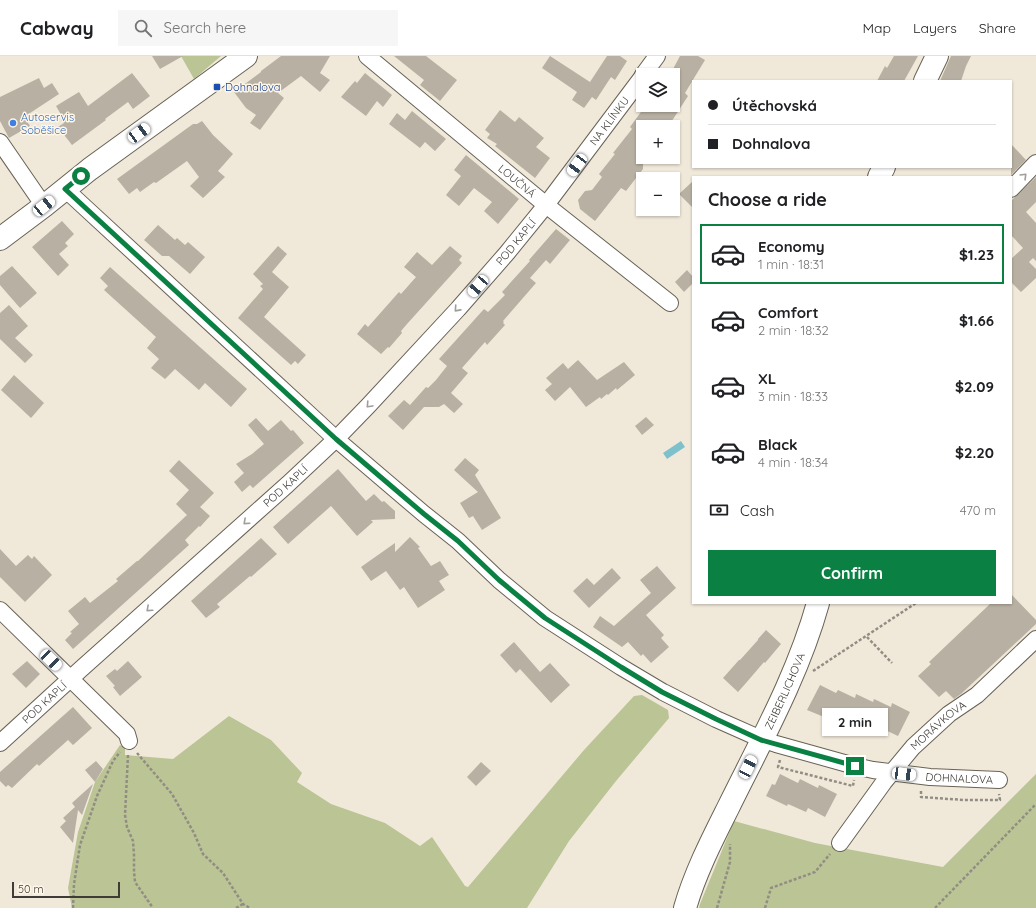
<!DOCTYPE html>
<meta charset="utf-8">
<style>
:root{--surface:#fff;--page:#f6f6f6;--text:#202124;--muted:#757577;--line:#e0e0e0;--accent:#0b8043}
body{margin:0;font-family:Quicksand,sans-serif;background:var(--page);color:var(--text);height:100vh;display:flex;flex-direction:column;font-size:15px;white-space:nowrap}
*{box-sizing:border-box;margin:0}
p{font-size:13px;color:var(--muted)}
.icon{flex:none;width:22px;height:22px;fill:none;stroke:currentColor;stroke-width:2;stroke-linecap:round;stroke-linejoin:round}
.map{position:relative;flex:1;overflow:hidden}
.side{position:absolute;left:692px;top:120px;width:320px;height:428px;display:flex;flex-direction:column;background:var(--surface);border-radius:0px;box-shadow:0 1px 3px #0004}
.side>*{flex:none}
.banner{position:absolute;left:692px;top:24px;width:320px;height:88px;border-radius:0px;box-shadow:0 1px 3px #0004;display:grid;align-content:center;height:88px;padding:0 16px;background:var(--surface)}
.tools{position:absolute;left:636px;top:12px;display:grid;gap:8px}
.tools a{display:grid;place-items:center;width:44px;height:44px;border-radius:0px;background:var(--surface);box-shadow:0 1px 3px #0004;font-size:20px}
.scale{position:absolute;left:12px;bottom:10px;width:108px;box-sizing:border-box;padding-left:4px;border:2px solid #3f3c37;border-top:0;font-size:11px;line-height:14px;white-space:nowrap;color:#3f3c37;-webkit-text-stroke:3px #fef6e7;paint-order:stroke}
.end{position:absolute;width:18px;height:18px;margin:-9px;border:5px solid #0b8043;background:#fff;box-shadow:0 0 0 2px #fff}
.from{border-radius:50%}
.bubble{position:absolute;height:28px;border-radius:0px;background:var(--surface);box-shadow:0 1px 3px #0004;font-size:13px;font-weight:800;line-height:28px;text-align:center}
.car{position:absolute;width:12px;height:24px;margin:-12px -6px;border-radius:5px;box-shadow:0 0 3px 1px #0007;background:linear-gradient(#fff 24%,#345 0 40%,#fff 0 76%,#345 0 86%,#fff 0)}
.banner b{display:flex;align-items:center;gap:14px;height:38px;font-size:15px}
.banner b+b{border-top:1px solid var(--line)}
.banner i{width:10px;height:10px;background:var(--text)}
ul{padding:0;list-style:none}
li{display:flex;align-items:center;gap:12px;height:60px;margin:0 8px 6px;padding:0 8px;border:2px solid transparent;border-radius:0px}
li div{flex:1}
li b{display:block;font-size:15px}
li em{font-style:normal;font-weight:800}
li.current{border-color:var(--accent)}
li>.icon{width:36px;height:36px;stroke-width:1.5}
h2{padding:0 16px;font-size:18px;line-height:48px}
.pay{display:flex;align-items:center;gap:10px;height:44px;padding:0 16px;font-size:15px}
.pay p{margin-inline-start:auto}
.cta{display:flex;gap:8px;margin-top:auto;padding:8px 16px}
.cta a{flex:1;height:46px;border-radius:0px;background:var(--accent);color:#fff;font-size:16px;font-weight:800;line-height:46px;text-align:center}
header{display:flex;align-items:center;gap:24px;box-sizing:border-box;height:56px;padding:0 20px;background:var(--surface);border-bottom:1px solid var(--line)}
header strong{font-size:19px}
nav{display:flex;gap:22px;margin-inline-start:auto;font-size:14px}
.search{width:280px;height:36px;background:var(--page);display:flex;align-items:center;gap:10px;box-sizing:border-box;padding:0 14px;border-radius:0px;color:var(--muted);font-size:15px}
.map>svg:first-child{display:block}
</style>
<header>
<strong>Cabway</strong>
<div class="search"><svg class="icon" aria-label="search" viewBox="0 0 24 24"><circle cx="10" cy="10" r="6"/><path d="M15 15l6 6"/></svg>Search here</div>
<nav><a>Map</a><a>Layers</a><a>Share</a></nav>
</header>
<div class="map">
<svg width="1036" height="852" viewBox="0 0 1036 852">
<rect width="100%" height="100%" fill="#f0e9da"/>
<g fill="#bac494">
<path d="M181,0h40l-27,23z"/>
<path d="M642,639l26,15 1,8 -53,63 -47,60 -42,67h-455l-4,-20 10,-56 17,-50 25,-37 5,3v7l48,4 56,-43 42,24 31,33 -5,9 34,22 54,19 35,23 12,-9 33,49 3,1 116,-137 50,-54z"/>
<path d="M1036,718v134h-337l1,-4 34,-83 81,22 128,24z"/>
</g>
<path fill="#7ec1cd" d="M681,385l4,6 -18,12 -4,-6z"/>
<g fill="#b8b1a3">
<path d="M152,0h31l-23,13z"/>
<path d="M281,0h49l-10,17 10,7 -10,12 -19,-16 -23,17 6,5 -24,32 -10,-7 6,-8 -10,-7 -12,-16 27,-20v-1z"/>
<path d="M394,0h32l31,24 -17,21 -20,-16 4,-5z"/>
<path d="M550,0l40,26 17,-26h13l7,5 -12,19 -4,-3 -15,23 -4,-3 -8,11 -12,-8 5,-8 -35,-24z"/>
<path d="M680,0h18l7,4 -20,33 3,3 -20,31h-25v42l-17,22 -5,-3 -26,33 -15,-12 -2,-9 7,-9 7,-1 10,-13 -3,-3 16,-20 -2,-1 19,-24 -2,-2 16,-22h27v-31l2,-3 -2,-2z"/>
<path d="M894,0h24l-14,25h-27l8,-15 2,2z"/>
<path d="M951,0h20l-5,10 -5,15h-21z"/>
<path d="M132,17l18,23 -17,13 -5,-7 -23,17 1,1 -34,25 -14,-18 6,-4 -3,-3 2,-2 -7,-12 23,-14 9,14z"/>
<path d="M365,17l27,22 -9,12 -6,-6 -11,15 -25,-19 14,-16 2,2z"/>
<path d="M39,22l5,10 8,-5 7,11 -35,23 6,9 -21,12 -9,-17v-24z"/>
<path d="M500,54l15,12 4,-5 25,21 -8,9 14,11 -15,20 -40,-32 2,-2 -10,-6 3,-4 -5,-4z"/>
<path d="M412,55l34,28 -11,12 -10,-9 -5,6 -31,-24 8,-11 8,7z"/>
<path d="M202,65l11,14 20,19 -15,17 7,6 -22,21 -13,-12 9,-9 -12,-16 -31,22 -2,-1 -14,10 -3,-4 -8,6 -12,-15 76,-55h4z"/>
<path d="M1011,88l15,16 -15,15z"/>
<path d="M466,99l53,44 -21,25 -14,-13 8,-9 -18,-14 -15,18 -13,-11 15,-19 -7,-6z"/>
<path d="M1036,121v25l-10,10 10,11v38l-3,-3 -4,4 7,7v9l-15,14 -10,-10v-23l12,-11 -12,-13v-34z"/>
<path d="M693,125v27l-14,-14z"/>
<path d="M62,165l12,13 -9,9 3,3 -9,8 10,11 -11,11 -26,-29z"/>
<path d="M158,169l17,15 2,-2 8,7 3,-3 17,15 -15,17 -21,-18h-7l-18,-16z"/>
<path d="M556,173l14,11 -20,24 -4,-4 -16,18 6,5 -33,38 1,1 -1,1 2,2 -18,20 -2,-3 -23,26 6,5 -17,20 12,11 -9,9 -10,-9 -5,3h-15l-21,23 -15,-14 16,-16 6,5 16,-18 2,1 8,-8 11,-14 -8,-7 45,-50 4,3 17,-17 -3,-3 28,-31 -1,-1z"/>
<path d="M278,190l9,8 -15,18 17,15 -25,30 42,38 -8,9 -3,-3 -4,4 -53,-47 25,-29 -3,-3 3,-2 -10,-10z"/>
<path d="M450,190l12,10 -3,4 3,3 -55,61 -6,7 1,2 -13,15 -1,-1 -7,7 -24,-20 8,-10 3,3 31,-35 2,2 15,-17 -12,-10 13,-15 15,13z"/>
<path d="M12,210l25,27 -17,15 -20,-23v-9z"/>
<path d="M110,211l137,122 -16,18 -26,-24 -6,7 -24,-21 -10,10 -14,-11 8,-9 -12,-11 9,-11 -52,-47 4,-4 -8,-8z"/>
<path d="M687,214l6,7v6l-9,9 -9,-10z"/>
<path d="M9,249l19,21 -13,12 18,17 -8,8 -25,-24v-26z"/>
<path d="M578,304l19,20 27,-18 11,13 -18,15 -1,-2 -8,7 -1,-1 -6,5 -1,-2 -14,10 -16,-20 -15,14 -10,-11 7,-6 -6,-6 17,-15 5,6z"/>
<path d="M14,319l30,28 -13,15 -30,-28z"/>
<path d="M646,361l8,8 -12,10 -7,-9z"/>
<path d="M256,362l12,13 13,-11 10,11 2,-1 11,13 -51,45 -3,-3 -8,7 -8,-10 10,-9 -8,-9 16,-10 12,-10 -16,-19z"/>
<path d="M465,402l14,12 -4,5 26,43 -19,12 -9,-14 -4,2 -9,-15 18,-11 -24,-22z"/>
<path d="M179,404l35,33 -14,14 10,9 -10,11 -1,-1 -14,14 4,5 -116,104 -8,-9 7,-7 -2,-1 9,-8 -11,-13 17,-14 5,6 28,-22 -2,-2 21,-18h1l49,-46 -11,-11 13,-14 -20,-19z"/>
<path d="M338,413l28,32 8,-7 8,8 2,-1 11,10v8l-24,1 2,2 -16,14 -26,-30 -43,38 -15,-17z"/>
<path d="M410,481l10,10 -2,1 13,18 9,-5 9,14 -10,6 6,9 -27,18 -14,-21 -4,3 -14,-19 -15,10 -10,-14 34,-24v9z"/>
<path d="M261,482l16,16 -26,23 -1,-1 -33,28 3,3 -14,11 -15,-17z"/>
<path d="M0,493l16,17 12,-11 4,4 2,-3 18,19 -27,27 -25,-25z"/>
<path d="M657,510l19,22 -30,27 18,20 -3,3 8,9 -18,16 -8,-9 -2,2 -13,-14 -6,5 -29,-20 7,-11 14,10 37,-33 -11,-13z"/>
<path d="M612,512l9,10 -32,30 -16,-17 14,-13 7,7z"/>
<path d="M1011,538l25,26v4l-75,70 -7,5 -8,-8 -7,6 -21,-21 13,-12 -2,-2 62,-59h20z"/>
<path d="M766,574l15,14 -16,19 -1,-1 -18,21 -8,9 -15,-14 16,-18h1l18,-20v-1z"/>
<path d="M514,586l26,30 10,-9 20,22 -19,18 -31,-34 -4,4 -16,-18z"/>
<path d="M27,605l13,13 -14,14 -14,-14z"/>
<path d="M128,605l14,16 -22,19 -7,-9 2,-1 -9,-10 9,-7 2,2z"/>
<path d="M820,629l16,8 2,-3 17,8 1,-4 17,8 1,-3 17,8 1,-4 18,9 -12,24 -17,-8 -2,3 -16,-8 -2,4 -12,-6 -2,3 -17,-8 -1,3 -22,-9z"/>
<path d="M73,651l19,21 -19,17 -5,-5 -29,26 -2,-2 -25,24 -4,-3 -2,2 -6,-6v-9z"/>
<path d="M96,705l7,8 -8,13 -10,-12z"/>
<path d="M481,706l10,9 -15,15 -9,-9z"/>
<path d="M780,718l18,9 2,-4 18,9 1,-3 18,9 -12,23 -17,-9 -2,4 -18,-8 -1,2 -21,-10 6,-12 3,1z"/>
<path d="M93,728l-11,31 -4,-5 -5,33 -13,-16 6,-6 -3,-3 12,-11 -3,-4z"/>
</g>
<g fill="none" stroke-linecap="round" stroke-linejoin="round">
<defs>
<g id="street">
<path id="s1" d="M367,0l179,149 124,98"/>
<path d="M643,19l14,-19"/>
<path d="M0,86l44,64"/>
<path id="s2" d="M65,133l271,250 88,75 34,27 41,39 46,38 76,49 42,25 53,27 45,20 15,5 79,22 18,4 57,7 69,3"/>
<path d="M1011,133l25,-26"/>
<path d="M0,554l127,124 2,7"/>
<path id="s3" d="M0,687l81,-74 207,-185 48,-45 32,-33 90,-97 49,-56 39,-48 97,-129"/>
<path id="s4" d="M840,787l44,-61 29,-35 36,-33 28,-19 59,-56"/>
</g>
<g id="secondary">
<path d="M925,25l12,-25"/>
<path d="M879,121l5,-10"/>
<path d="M0,183l44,-33 46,-37 156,-113"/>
<path id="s5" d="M685,852c10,-35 27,-68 43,-100 33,-67 70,-133 90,-205"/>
</g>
</defs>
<use href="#street" stroke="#686255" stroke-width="18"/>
<use href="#secondary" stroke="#686255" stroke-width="24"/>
<g stroke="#928d83" stroke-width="2.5" stroke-dasharray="3 2" stroke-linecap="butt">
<path d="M867,581l25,26"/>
<path d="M813,615l103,-68"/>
<path d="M137,697l35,41 22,39 9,21 20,19 20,31 7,4"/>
<path d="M128,699l-3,60 2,12 6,14 1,14v17l1,10 18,26"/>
<path d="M780,704l-2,7 75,19 1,-6"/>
<path d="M921,735v6l43,3h36l-1,-6"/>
<path d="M73,852l1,-24 6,-39 17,-49 16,-35 7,-9"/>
<path d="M236,852l7,-4"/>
<path d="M717,852l13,-46v-18"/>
<path d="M765,852l6,-20 44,-16 15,-18"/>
<path d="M935,852l101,-104"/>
</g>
<use href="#street" stroke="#fff" stroke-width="16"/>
<use href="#secondary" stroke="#fff" stroke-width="22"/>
</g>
<defs><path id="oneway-chevron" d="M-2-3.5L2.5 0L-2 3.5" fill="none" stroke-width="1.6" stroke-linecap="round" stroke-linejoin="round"/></defs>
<g stroke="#9f9e9b">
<use href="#oneway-chevron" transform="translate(1024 120) rotate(-45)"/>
<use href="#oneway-chevron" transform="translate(457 253) rotate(132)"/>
<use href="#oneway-chevron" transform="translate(369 349) rotate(133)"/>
<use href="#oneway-chevron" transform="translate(246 466) rotate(138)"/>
<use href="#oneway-chevron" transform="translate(149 553) rotate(138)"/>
</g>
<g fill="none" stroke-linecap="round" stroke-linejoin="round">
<path stroke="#0b8043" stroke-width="5" d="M81,120l-16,13 271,250 88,75 34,27 41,39 46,38 76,49 41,25 54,27 45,21 94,26"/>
</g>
<rect fill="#1a4fb4" stroke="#fef6e7" stroke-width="1.5" x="213" y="27" width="8" height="8" rx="2"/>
<circle fill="#3f7fe0" stroke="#fef6e7" stroke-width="1.5" cx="13" cy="67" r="4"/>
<g text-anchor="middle" stroke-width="3" stroke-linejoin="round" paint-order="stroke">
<g font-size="11" fill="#164399" stroke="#fef6e7" text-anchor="start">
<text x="225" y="35">Dohnalova</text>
</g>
<g font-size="11" fill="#366cbe" stroke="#fef6e7" text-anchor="start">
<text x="21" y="65">Autoservis<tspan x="21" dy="13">Soběšice</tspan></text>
</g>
<g font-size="11" fill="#3f3c37" stroke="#fef6e7">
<text dy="4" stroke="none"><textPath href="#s3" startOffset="873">NA KLÍNKU</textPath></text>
<text dy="4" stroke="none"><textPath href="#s1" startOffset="195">LOUČNÁ</textPath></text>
<text dy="4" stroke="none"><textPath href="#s3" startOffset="720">POD KAPLÍ</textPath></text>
<text dy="4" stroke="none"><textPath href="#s3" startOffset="384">POD KAPLÍ</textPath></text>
<text dy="4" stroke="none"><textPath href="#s5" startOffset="239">ZEIBERLICHOVA</textPath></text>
<text dy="4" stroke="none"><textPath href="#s3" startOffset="60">POD KAPLÍ</textPath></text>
<text dy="4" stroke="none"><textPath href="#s4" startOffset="154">MORÁVKOVA</textPath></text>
<text dy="4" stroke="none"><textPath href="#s2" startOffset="1095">DOHNALOVA</textPath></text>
</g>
</g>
</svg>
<div class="tools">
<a><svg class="icon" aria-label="layers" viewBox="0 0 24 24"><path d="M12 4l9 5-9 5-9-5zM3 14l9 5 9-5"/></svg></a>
<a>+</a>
<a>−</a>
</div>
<div class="scale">50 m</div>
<i class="end from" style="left:81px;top:120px"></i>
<i class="end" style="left:855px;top:710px"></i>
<div class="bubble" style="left:822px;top:652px;width:66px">2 min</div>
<i class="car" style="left:139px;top:77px;rotate:54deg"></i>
<i class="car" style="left:577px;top:109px;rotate:217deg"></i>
<i class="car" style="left:44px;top:150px;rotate:51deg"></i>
<i class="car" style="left:478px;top:230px;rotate:221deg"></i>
<i class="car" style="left:51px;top:604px;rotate:134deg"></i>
<i class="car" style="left:748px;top:711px;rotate:26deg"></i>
<i class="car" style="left:904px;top:718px;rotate:97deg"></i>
<div class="banner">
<b><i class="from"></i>Útěchovská</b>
<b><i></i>Dohnalova</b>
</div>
<section class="side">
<h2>Choose a ride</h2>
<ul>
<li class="current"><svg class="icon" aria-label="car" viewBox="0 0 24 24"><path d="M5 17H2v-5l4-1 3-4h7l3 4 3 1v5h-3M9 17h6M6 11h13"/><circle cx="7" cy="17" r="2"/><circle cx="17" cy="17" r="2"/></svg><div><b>Economy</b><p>1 min · 18:31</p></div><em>$1.23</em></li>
<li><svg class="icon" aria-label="car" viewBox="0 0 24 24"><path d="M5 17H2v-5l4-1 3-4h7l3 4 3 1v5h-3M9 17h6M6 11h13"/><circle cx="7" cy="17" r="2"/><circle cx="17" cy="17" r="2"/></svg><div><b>Comfort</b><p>2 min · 18:32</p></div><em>$1.66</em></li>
<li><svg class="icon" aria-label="car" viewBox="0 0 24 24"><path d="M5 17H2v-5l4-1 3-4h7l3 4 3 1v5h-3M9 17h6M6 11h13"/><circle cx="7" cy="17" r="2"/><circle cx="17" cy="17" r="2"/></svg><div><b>XL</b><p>3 min · 18:33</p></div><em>$2.09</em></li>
<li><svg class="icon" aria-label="car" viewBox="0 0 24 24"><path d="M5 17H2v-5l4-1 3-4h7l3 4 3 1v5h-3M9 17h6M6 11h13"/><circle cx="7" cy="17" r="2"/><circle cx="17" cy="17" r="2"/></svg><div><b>Black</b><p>4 min · 18:34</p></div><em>$2.20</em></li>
</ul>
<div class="pay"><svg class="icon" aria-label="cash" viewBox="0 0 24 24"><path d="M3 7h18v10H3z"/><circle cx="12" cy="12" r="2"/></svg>Cash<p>470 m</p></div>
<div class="cta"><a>Confirm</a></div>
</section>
</div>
